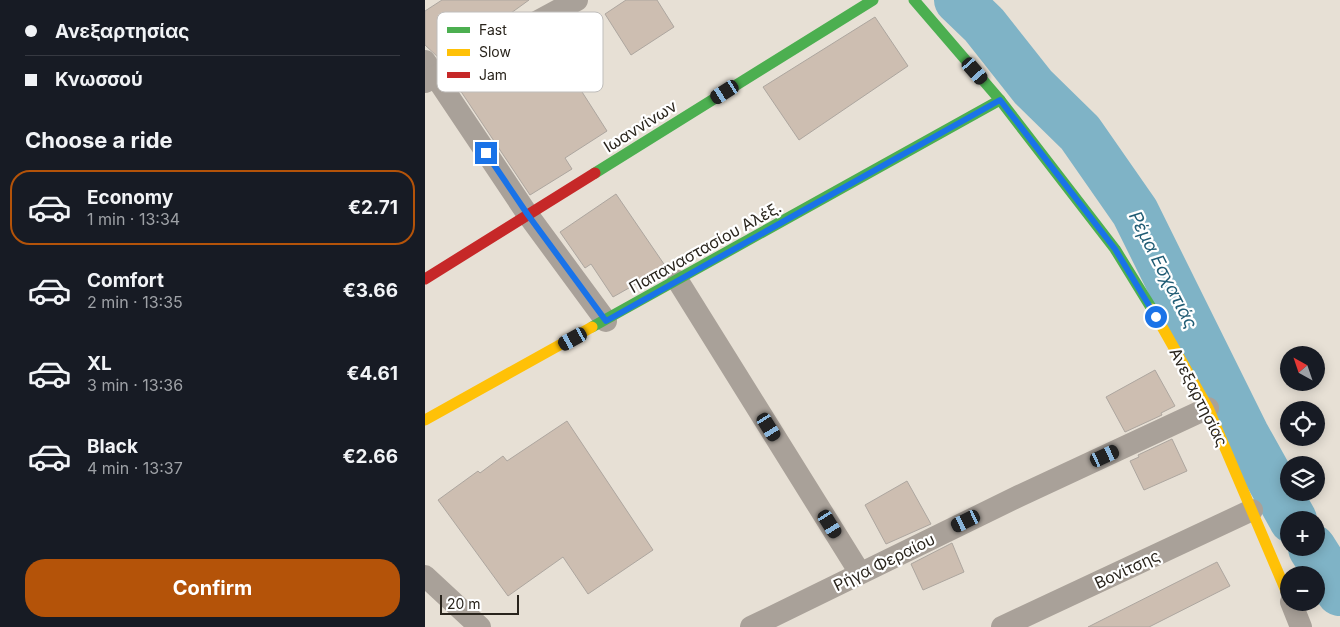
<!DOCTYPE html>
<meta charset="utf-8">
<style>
:root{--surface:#171b24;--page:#242831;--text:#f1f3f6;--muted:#9ea1a6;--line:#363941;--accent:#b45309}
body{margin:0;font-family:Inter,sans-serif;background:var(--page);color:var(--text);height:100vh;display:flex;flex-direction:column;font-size:19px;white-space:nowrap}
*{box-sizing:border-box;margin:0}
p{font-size:16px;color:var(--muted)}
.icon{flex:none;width:28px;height:28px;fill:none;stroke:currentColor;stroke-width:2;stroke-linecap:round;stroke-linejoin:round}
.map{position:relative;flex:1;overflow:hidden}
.drawer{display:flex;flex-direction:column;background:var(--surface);width:425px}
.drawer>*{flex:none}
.hud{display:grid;align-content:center;height:110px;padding:0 25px;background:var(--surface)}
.needle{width:32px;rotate:320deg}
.fabs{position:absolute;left:855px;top:346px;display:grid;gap:10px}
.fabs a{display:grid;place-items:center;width:45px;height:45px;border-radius:50%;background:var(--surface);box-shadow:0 2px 12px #0003;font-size:25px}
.scale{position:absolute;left:15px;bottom:12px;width:79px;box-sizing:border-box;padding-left:5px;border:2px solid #29241c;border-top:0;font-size:14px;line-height:18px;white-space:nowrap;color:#29241c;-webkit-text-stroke:4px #fff;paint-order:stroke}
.end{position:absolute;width:22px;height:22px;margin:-11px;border:6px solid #1a73e8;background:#fff;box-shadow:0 0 0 2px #fff}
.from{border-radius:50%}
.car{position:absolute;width:15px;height:30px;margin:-15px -8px;border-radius:6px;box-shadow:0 0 4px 1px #0007;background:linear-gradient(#222 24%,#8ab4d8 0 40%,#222 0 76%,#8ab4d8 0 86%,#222 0)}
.hud b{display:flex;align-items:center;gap:18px;height:48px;font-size:19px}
.hud b+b{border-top:1px solid var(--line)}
.hud i{width:12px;height:12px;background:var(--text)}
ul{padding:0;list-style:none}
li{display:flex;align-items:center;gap:15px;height:75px;margin:0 10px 8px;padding:0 15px;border:2px solid transparent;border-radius:20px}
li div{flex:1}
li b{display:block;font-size:19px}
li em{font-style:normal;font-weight:700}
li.selected{border-color:var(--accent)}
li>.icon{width:45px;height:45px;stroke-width:1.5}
h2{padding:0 25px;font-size:22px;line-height:60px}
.primary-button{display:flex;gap:10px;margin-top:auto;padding:10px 25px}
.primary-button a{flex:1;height:58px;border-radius:20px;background:var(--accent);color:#fff;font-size:20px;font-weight:700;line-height:58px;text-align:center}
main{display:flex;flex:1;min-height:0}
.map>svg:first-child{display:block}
</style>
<main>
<section class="drawer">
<div class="hud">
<b><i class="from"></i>Ανεξαρτησίας</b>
<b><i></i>Κνωσσού</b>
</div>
<h2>Choose a ride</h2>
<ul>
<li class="selected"><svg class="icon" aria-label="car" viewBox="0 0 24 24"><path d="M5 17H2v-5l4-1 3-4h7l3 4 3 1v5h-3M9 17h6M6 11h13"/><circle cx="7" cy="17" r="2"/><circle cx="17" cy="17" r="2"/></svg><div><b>Economy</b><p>1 min · 13:34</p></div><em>€2.71</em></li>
<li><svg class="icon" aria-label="car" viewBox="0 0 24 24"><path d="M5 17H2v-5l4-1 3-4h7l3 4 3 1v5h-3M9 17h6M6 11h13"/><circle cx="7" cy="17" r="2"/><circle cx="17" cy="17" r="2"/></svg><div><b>Comfort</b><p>2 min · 13:35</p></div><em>€3.66</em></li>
<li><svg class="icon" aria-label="car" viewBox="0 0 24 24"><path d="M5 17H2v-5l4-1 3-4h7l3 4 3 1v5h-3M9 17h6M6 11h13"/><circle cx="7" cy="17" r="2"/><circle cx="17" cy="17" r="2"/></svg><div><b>XL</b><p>3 min · 13:36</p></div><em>€4.61</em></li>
<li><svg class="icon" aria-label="car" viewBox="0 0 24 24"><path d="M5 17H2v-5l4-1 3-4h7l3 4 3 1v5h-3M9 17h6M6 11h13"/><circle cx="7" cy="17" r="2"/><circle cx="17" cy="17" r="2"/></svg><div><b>Black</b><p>4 min · 13:37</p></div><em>€2.66</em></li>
</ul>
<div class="primary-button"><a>Confirm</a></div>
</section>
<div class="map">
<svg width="915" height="627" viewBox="0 0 915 627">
<rect width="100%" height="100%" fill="#e7e0d5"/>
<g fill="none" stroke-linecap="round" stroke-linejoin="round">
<g stroke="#7fb3c6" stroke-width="48">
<path d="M533,0l26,25 49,62 47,46 55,79 110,222 48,86"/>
<path d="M887,548l28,44"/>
</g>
</g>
<g fill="#cdbeb1" stroke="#ada69f">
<path d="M17,0h87l-47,34 1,2 -43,23 -15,-14v-34z"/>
<path d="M201,0h31l17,27 -43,28 -26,-41z"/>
<path d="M450,17l33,49 -109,74 -36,-53z"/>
<path d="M127,45l55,86 -42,27 7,11 -42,26 -76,-114 44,-23 10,15z"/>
<path d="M191,194l50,73 -53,30 -22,-33 -6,4 -25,-36z"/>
<path d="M730,370l20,36 -14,7 1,2 -37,17 -19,-35z"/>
<path d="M142,421l86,129 -65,44 -25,-37 -55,39 -70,-96 40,-29 2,2 23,-17 4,5z"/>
<path d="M747,439l15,32 -43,19 -14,-29 9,-4 -1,-2z"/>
<path d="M482,481l24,43 -45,20 -21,-39z"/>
<path d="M527,543l12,29 -41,18 -12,-26z"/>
<path d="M792,562l13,24 -81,41h-61z"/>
</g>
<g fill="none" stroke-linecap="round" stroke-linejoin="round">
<g stroke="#a9a199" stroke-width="22">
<path d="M0,61l103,154 78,106"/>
<path d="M0,82l152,-82"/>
<path d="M253,281l182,292"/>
<path d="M0,576l55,51"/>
<path d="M866,602l10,25"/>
<path d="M326,627l268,-131 189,-88"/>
<path d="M577,627l250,-117"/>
</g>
<g stroke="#4caf50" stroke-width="11">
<path d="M489,0l86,100 115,149 37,60"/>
<path d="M170,173l278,-173"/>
<path d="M167,327l408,-227"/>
</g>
<g stroke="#ffc107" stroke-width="11">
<path d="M727,309l56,99 81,190"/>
<path d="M0,420l167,-93"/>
</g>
<path stroke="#c62828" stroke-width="11" d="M0,279l170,-106"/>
</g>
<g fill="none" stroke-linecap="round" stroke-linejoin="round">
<path stroke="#1a73e8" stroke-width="6" d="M61,153l42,62 78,106 394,-221 115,149 41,68"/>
</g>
<g text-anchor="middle" stroke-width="4.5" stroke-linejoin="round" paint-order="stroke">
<g font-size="16" fill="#29241c" stroke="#fff">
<text transform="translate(215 126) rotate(-32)" y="6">Ιωαννίνων</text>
<text transform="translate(280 247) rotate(-29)" y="6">Παπαναστασίου Αλέξ.</text>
<text transform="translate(774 397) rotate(63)" y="6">Ανεξαρτησίας</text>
<text transform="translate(459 562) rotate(-26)" y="6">Ρήγα Φεραίου</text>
<text transform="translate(702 569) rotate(-25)" y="6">Βονίτσης</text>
</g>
<g font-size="18" font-style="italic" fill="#205c74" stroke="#fff">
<text transform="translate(738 270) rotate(63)" y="6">Ρέμα Εσχατιάς</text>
</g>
</g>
<rect x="12" y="12" width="166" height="80" rx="8" fill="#fff" stroke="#bfbdbb" stroke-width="1"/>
<rect x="22" y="27" width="23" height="6" fill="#4caf50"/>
<rect x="22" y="49" width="23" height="7" fill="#ffc107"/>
<rect x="22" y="72" width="23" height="6" fill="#c62828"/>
<g font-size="14" fill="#29241c">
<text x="54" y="35">Fast</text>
<text x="54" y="57">Slow</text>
<text x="54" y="80">Jam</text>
</g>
</svg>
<div class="fabs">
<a><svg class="needle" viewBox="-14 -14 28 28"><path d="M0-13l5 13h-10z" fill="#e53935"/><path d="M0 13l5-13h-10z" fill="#9ea1a6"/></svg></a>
<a><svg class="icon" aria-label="locate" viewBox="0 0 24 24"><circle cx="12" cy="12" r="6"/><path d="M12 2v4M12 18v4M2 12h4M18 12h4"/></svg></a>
<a><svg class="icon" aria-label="layers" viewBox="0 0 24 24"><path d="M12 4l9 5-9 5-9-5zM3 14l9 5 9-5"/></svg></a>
<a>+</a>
<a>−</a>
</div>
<div class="scale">20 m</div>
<i class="end from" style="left:731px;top:317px"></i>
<i class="end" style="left:61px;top:153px"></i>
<i class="car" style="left:550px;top:71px;rotate:139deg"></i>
<i class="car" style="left:300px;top:92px;rotate:238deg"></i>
<i class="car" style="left:148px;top:339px;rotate:241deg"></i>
<i class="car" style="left:344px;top:427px;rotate:148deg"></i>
<i class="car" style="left:680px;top:456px;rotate:65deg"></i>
<i class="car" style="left:541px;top:521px;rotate:244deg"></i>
<i class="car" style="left:405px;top:524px;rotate:148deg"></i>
</div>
</main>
